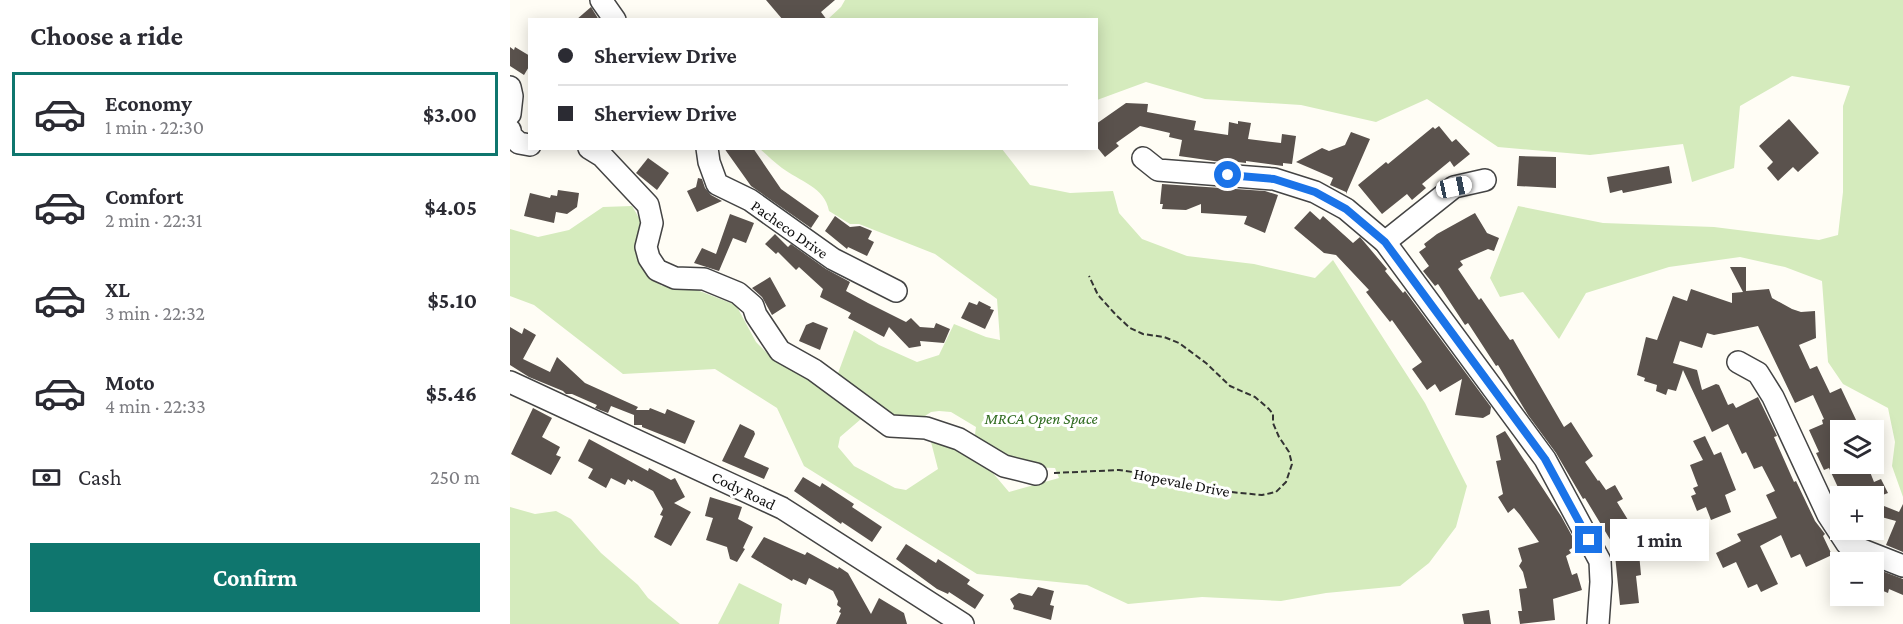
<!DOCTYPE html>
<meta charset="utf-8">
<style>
:root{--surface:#fff;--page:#f7f7f7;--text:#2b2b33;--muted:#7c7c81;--line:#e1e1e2;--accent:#0f766e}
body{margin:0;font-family:"Crimson Pro",serif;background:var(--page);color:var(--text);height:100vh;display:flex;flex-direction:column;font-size:22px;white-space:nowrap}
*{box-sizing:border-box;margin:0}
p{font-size:20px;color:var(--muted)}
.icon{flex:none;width:33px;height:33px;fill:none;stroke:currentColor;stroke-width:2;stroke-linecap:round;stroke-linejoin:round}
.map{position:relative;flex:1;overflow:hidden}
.details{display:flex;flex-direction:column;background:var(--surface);width:510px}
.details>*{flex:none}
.guide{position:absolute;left:18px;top:18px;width:570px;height:132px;border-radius:0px;box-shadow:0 3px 15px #0003;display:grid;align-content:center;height:132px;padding:0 30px;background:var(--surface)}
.buttons{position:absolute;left:1320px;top:420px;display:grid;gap:12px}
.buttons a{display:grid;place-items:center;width:54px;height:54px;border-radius:0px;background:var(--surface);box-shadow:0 3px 15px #0003;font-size:30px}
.end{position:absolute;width:27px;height:27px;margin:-14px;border:8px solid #1a73e8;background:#fff;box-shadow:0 0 0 3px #fff}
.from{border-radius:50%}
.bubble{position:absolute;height:42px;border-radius:0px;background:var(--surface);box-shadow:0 3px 15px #0003;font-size:20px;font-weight:700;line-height:42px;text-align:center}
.car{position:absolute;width:18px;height:36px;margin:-18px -9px;border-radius:8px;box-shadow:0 0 4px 2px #0007;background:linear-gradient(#fff 24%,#345 0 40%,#fff 0 76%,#345 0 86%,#fff 0)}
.guide b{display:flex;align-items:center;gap:21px;height:57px;font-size:22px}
.guide b+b{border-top:2px solid var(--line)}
.guide i{width:15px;height:15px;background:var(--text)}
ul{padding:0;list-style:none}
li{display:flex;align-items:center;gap:18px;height:84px;margin:0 12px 9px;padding:0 18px;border:3px solid transparent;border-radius:0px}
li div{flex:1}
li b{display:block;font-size:22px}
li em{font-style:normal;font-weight:700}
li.active{border-color:var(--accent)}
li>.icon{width:54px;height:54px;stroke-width:1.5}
h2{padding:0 30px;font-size:27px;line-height:72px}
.pay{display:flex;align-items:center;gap:15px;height:66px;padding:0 30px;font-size:22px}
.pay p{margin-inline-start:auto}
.cta{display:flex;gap:12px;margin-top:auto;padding:12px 30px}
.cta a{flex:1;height:69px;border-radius:0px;background:var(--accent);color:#fff;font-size:24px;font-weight:700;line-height:69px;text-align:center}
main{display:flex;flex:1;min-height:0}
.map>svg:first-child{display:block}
</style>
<main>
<section class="details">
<h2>Choose a ride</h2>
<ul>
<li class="active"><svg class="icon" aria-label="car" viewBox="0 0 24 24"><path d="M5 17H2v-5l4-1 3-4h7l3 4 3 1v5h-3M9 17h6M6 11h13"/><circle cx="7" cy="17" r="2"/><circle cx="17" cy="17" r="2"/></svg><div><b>Economy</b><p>1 min · 22:30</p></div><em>$3.00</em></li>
<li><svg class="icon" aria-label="car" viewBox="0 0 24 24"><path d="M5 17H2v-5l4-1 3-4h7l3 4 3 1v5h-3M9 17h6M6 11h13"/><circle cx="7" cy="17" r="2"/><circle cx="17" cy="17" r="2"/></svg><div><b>Comfort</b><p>2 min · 22:31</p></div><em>$4.05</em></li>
<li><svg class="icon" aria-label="car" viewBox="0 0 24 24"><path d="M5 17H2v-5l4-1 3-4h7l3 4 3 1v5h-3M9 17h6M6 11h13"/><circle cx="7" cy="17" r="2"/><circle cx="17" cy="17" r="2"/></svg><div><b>XL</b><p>3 min · 22:32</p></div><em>$5.10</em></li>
<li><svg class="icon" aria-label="car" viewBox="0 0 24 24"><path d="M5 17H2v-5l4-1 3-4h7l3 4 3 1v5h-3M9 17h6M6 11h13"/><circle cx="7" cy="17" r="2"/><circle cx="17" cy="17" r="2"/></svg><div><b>Moto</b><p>4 min · 22:33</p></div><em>$5.46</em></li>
</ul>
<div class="pay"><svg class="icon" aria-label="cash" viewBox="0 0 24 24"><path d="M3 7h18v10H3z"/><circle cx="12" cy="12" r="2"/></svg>Cash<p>250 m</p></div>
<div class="cta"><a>Confirm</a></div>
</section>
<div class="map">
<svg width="1393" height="624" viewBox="0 0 1393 624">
<rect width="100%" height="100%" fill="#fffdf5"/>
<g fill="#d5ebbd">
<path d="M335,0h1058v497l-11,-31 3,-24 -7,-34 -45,-24 -15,-22 -6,-81 -37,-14 -45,-10 -71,10 -83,26 -27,46 -36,-47 -23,5 -10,-19 28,-72 85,17 111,4 105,13 19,-5 5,-43v-86l7,-20 -58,-10 -52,30 -6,62 -42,14 -9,-38 -93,11 -92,-8 -71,-48 -51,23 -75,-17 -96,-6 -59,-17 -49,18 -1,-80 -268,-1 13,-12z"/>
<path d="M250,149h242l28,36 40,8 43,-2 6,22 23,26 45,17 67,8 61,14 18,-18 92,143 42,83 -11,41 -27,36 -29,23 -74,7 -45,8 -79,-4 -74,7 -41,-19 -110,-11 -173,-108 -27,-58 -62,-39 -92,5 -89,-69 -24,-9v-67l28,8 31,-7 34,-23 29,-1 10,17 -1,38 8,16 13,9 27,1 47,18 20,37 20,20 26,5 11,7 48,45 -21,18 -2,10 16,19 41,22 11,2 32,-21 -7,-27 20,2 36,22 22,26 50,-14 -4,-10 -30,-1 -51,-25 2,-15 -25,-15 -12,-1 -8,1 -9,6 -13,-2 -15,3 -20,-8 -11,-19 -26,-16 17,-46 25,15 38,17 22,-7 15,-31 32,13 14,3 -3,-41 -62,-45 -76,-30h-9l-21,-13c-4,-24 -30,-30 -47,-43 -8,-6 -15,-13 -22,-19z"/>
<path d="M0,507l25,7 21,-3 15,8 30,34 37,32 10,13 32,26h-170z"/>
<path d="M229,583l43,21 -3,20h-61z"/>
</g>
<g fill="#5a524d">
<path d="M256,0h69l-14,12 6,8h-44z"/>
<path d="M81,7l8,13h-23z"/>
<path d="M0,47l4,3 1,-3 15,9v9l-6,10 -14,-9z"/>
<path d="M616,103l22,1 -1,8 49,9 -2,9 34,5 1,-13 9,2v-3l13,2 -3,16 33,4 1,-9 14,2 -4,28 -9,-1v3l-37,-5v2l-25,-3v2l-42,-6 3,-16 -13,-3 1,-4 -30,-7 -24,17 3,3 -14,11 -9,-11v-22z"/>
<path d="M1279,119l30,34 -21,19 -5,-5 -15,14 -11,-13 6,-6 -14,-16z"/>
<path d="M929,126l13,16 4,-3 14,15 -16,13 -4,-6 -28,23 4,4 -14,12 -5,-6 -25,20 -24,-29 28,-23 2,2 45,-37 2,2z"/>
<path d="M841,132l19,7 -24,55v-2l-16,-7 3,-7 -37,-16 26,-14 7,3 16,-6z"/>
<path d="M214,148h29l28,41 38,27 -8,12 -60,-42z"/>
<path d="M1009,156l37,1v31l-39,-2z"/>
<path d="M138,158l21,15 -12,17 -21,-17z"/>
<path d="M1159,166l3,17 -49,10 -1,-3 -12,3 -3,-16z"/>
<path d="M188,178l4,1 3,9 6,7 11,6 -25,11 -10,-21 9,-4z"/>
<path d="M652,184l103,7 13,4 -13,38 -21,-9 3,-8 -46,-3v-9l-15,6 -24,-1 1,-5h-3z"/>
<path d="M48,190l21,3 -2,14 -10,7 -11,-2 -2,11 -30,-7 6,-23 20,5 1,-3 6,1z"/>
<path d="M800,211l10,9 3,-4 30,27 7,-6 27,32 -2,2 18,22 2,-2 86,116 -1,7 -7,4 -28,-3 7,-36 -22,13 -5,-8 -8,6 -15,-21 10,-7 -30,-42 -2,2 -24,-30 3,-2 -33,-35 -12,-2 -30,-25z"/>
<path d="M965,213l12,20 12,5 -5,13 -6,-2 -28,12 3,4 -5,4 21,31 2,-2 29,42 3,-1 51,88 7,-5 22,34 -8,6 13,19 1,-1 7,10 9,-5 8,14 -6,3 16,26 -22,13 -26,-43 -2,1 -27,-46 -28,-38 -30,-50 -2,1 -28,-43 -3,2 -27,-41 -3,2 -12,-15 6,-5 -10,-14 7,-5 -2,-3 13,-10z"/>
<path d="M220,214l24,9 -8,20 -13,-5 -14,33 -25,-8 8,-15 14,6z"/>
<path d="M325,216l15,11 10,-1 12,5 -4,8 6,3 -7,14 -19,-9 -1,2 -22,-18z"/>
<path d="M265,234l13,13 3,-3 35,25 24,13 -4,9 22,12 38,19 5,-4 9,9 14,1 2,-5 14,6 -6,14 -24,-2 1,5 -12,2 -20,-21 -5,10 -36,-19 3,-5 -31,-16 3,-8 -24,-22 -3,3 -18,-18 -2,2 -11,-10z"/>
<path d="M1220,267h16v24l23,-2 3,9 20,11 9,3 14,-1 1,27 -17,7 11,24 7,-3 13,27 11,-5 16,34 -17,8v34h23l2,3h3l6,15 7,-3 7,14 -8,3h-38l-13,-28 -5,2 -8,-17 3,-1 -10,-22 14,-6 -1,-4 2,-1 -11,-24 -18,8 -37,-77 -44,9 -7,-2 -5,15 -22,-7 -7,22 24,7 5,20 14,-6 3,1 9,20 5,-2 3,5 22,-11 19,39 -3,1 20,45 2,-1 19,40 10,13 -2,2 9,19 -26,12 -6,-13 -9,4 -10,-23 -21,11 18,38 -17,8 -4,-8 -9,4 -12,-26 -13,6 -7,-15 25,-12 -4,-7 40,-16 -11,-23 9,-4 -13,-25 -8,3 -8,-17 -4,2 -14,-30 -16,8 -29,-62 -7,21 -8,-2 -2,6 -10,-4 1,-6 -13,-4 1,-3 -8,-3 9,-38 11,3 16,-44 14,5 4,-12 41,14v-10l11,-1z"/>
<path d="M260,277l16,29 -14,9 -10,-18 -10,-9z"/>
<path d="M469,301l12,6 -1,2 4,1 -9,19 -24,-11 8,-16 8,3z"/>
<path d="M303,322l15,6 -8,22 -21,-9 7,-16z"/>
<path d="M0,327l12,7 2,-6 12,7 -13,24 27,13 7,-15 28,26 53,24 -2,3h13l1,-2 15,6 2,-5 28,12 -10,23 -43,-17v-2h-8v-10l-23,-9 -3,7 -13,-5 2,-3 -25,-11h-6l-3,-3 -34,-14 -19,-12z"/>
<path d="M23,408l19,10 -10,19 18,10 -4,8 5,2 -10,18 -40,-21z"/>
<path d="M230,424l14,7 1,3 -11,23 25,11 -5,11 -42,-18z"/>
<path d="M995,431l56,85 16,29 -8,5 2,3 -5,3 6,19 5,-2 5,17 -29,9 2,21 -35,4 -2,-13h4l-3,-22 8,-1 -4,-16 -4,-6 3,-5 -4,-13 21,-6 -19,-27 -6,-7 -6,5 -10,-16 5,-3 -7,-33 5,-1 -5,-24z"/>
<path d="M1195,436l9,19 7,-3 15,38 -11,5 6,17 -20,8 -5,-13 -9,4 -6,-15 5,-2 -3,-6 5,-2 -8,-21 13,-5 -10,-19z"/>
<path d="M79,439l59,32 1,-3 22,12 4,-2 10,19 -11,6 17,9 -20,34 -17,-9 9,-21 -3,-1 3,-6 -10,-18 -20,-11 -1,2 -4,-3 -3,6 -14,-7 -5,10 -18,-10 5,-9 -15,-8z"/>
<path d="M293,477l17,10 2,-4 32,21 -2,3 30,20 -10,15 -30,-20 -1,2 -47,-33z"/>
<path d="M200,497l32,10 -4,12 15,8 -10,21 2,1 -8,13 -7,-3 -3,-12 -21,-7 7,-22 -8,-2z"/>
<path d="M1364,502l25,10 4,-8v48l-17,-7 10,-24 -22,-6z"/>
<path d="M254,537l41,18 2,-3 31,17 1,-2 9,6 23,41 8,-16 25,15 3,11h-71l5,-11 -2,-1 2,-4 -4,-3 1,-4 -5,-10 -24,-13 -3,7 -13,-6 -1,2 -41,-24z"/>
<path d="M396,544l30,19 2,-4 32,21 -3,4 17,11 -9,14 -26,-17 -1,2 -11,-5 -41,-30z"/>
<path d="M1129,553l2,22 -5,1 3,27 -19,2 -5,-50z"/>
<path d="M1364,568l29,11v16l-14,-6 -1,4 -12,-5 -2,-3z"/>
<path d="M528,587l16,4 -4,14 4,1 -3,14 -38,-11 1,-3 -4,-7 9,-6 13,3z"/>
<path d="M979,610l2,14h-27l-2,-10z"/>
</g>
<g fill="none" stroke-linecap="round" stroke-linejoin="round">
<defs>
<g id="minor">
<path d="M91,0l14,20"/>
<path d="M0,87l2,9 -2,18"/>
<path d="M0,130l1,6 8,7 11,2"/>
<path d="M79,148l13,8 46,49 4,18 -6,24 3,11 8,12 18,8 29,1 34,14 15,13 3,9 24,36 34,19 76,56 36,2 33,11 45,27 32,8"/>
<path d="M197,148l2,14 8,22 33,16 83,59 63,32"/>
<path d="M633,158l15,12 116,9 41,13 31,17 39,33 160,217 55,102 1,21 -3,42"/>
<path d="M875,242l69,-55 31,-7"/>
<path d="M1228,362l20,11 15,24 55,118 19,29 56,22"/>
<path d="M0,382l272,126 181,116"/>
</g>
</defs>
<use href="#minor" stroke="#444" stroke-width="24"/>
<path stroke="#333" stroke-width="2" stroke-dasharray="6 3" stroke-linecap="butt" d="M544,473l65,-3 41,6 60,15 42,4 14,-3 10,-10 6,-18 -3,-12 -10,-15 -6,-14v-9l-4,-5 -14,-12 -25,-11 -24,-23 -27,-20 -15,-6 -21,-3 -13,-6 -13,-12 -19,-21 -9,-19"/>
<use href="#minor" stroke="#fff" stroke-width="21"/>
</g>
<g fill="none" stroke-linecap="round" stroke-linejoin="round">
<path stroke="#1a73e8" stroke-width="8" d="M718,175l46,4 41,13 31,17 39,33 160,217 44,81"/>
</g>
<g text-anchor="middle" stroke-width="6" stroke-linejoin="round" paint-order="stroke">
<g font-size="16" fill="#111" stroke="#fff">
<text transform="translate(280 229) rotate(35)" y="6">Pacheco Drive</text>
<text transform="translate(672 482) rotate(11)" y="6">Hopevale Drive</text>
<text transform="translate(234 490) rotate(26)" y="6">Cody Road</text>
</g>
<g font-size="16" font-style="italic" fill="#2f6b1f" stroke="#fff">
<text x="531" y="424">MRCA Open Space</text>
</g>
</g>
</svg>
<div class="buttons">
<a><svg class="icon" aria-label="layers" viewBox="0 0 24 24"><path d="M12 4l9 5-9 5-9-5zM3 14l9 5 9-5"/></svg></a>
<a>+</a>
<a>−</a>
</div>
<i class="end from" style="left:718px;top:175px"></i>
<i class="end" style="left:1079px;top:540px"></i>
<div class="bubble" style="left:1100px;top:519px;width:99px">1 min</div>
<i class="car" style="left:944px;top:187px;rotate:78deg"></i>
<div class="guide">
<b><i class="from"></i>Sherview Drive</b>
<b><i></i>Sherview Drive</b>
</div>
</div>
</main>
